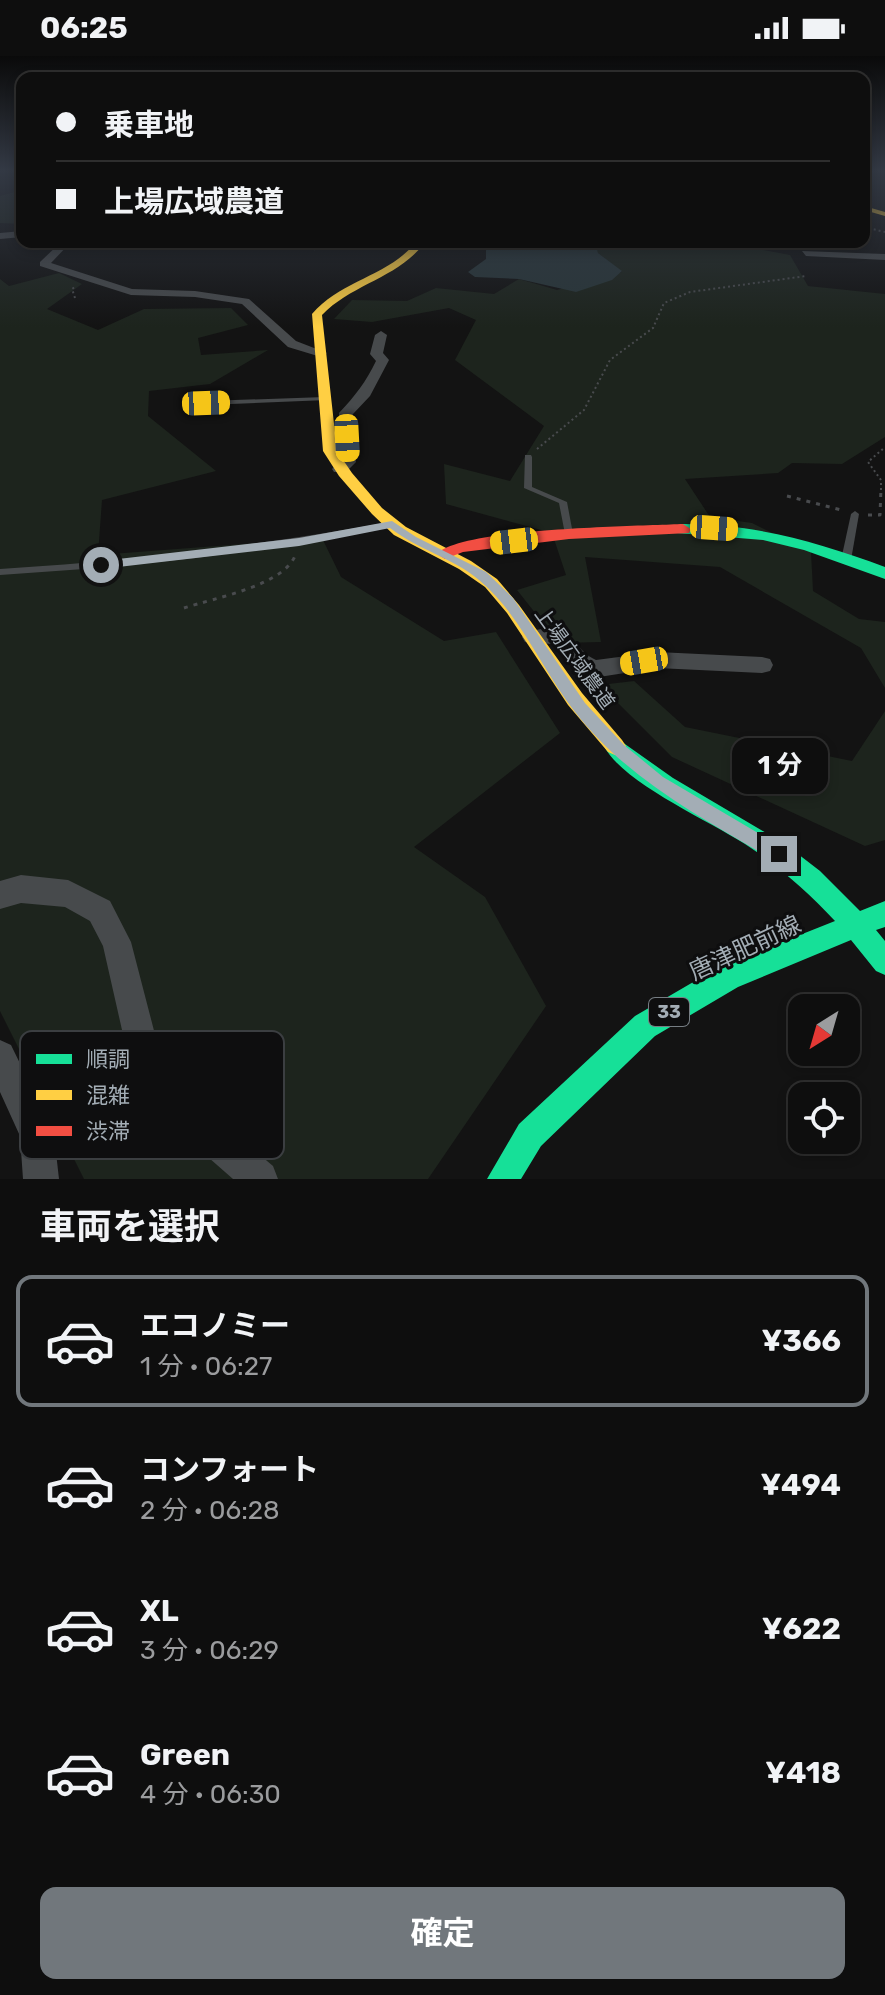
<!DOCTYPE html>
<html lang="ja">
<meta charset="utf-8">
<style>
:root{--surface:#0e0e0e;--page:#1c1c1c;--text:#f1f3f6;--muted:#9b9c9e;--line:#2e2e2e;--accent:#71777c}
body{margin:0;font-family:Rubik,"Noto Sans JP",sans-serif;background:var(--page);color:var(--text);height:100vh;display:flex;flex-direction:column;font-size:30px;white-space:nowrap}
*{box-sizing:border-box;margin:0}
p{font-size:26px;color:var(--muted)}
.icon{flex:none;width:44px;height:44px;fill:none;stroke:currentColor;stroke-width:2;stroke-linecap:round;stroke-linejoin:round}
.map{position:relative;height:1123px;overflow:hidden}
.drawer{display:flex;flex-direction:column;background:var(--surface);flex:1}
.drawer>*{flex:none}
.guide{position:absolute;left:16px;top:16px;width:854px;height:176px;border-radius:16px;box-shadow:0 4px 12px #0003,0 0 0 2px var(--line);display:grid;align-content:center;height:176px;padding:0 40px;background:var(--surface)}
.needle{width:52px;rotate:217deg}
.buttons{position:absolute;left:788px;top:938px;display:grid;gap:16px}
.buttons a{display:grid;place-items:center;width:72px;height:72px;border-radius:16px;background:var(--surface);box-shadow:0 4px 12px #0003,0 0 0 2px var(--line);font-size:40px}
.end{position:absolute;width:36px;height:36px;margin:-18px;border:10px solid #a3adb5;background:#111;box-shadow:0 0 0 4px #111}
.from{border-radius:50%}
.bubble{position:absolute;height:56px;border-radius:16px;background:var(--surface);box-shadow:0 4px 12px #0003,0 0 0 2px var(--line);font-size:26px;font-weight:700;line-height:56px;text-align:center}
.car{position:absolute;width:24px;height:48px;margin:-24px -12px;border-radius:10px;box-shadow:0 0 6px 2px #0007;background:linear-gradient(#f5c518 24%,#345 0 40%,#f5c518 0 76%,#345 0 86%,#f5c518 0)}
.guide b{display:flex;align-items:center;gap:28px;height:76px;font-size:30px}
.guide b+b{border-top:2px solid var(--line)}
.guide i{width:20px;height:20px;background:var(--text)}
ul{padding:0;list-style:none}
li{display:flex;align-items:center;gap:24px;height:132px;margin:0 16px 12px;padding:0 24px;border:4px solid transparent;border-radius:16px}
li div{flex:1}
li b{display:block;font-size:30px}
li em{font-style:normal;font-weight:700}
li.active{border-color:var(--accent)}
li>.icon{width:72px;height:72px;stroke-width:1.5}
h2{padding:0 40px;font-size:36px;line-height:96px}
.button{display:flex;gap:16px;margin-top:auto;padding:16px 40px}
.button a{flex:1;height:92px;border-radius:16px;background:var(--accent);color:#fff;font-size:32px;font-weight:700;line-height:92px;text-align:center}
.status{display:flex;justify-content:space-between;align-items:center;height:56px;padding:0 40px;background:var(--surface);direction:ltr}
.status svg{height:22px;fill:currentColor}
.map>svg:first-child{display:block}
</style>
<div class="status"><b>06:25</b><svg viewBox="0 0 49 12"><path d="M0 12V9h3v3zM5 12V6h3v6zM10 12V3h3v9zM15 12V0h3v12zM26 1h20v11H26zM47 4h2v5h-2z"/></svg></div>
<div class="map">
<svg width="885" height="1123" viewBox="0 0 885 1123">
<rect width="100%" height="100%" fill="#131313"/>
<g fill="#1d241d">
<path d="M22,134v34l-22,-1v-27z"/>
<path d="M601,186h149l8,7 32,6 18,31 77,8v143l-43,27 -50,-1 -14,10 -93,6 25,38 42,6 59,29 2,39 46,28 26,3v66l-24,-40 -141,-81 -135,-10 16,85 -42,1 -42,-53 49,-15 -14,-42 -106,-29 -2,-40 66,17 34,-55 -89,-66 21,-40 -27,-12 -77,14 -38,-3 18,-19 55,1 29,-13 58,6 25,-15 38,11 65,-18 -24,-19 -3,-7z"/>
<path d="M59,217l23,11 -35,25 51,21 46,-21 87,-1 17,17 -50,13 3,17 67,-5 -58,34 -61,7 -1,25 68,55 -114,29 -4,55 224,-17 19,39 103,64 52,-9 64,101 -146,114 71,50 61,109 -118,173h-344l-84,-168v-732l9,7z"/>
<path d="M634,625l51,46 167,34 33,-50v129l-20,6 -193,-89 -72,-72z"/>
</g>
<path fill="#293639" d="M481,186h120l-5,4 2,7 24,18 -10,9 -36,12 -57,-13 -44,-2 -7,-5 18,-13v-14z"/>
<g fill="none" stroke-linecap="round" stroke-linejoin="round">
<g stroke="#494b4e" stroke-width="2" stroke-dasharray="2 3" stroke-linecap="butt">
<path d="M864,171l21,5"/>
<path d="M304,186l11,4 -1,4"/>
<path d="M75,242l-3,-9 4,-3"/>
<path d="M537,393l47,-39 26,-50 43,-32 11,-25 26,-11 116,-16"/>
<path d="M881,434v-10l-13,-18 17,-15"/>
</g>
<g stroke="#494b4e" stroke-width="3" stroke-dasharray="4 6" stroke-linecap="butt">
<path d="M787,440l54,14"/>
<path d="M868,459h12l1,-27"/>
<path d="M184,552c30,-10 103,-23 112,-55"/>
</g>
<g fill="#474a4c" fill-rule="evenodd">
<path d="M325,341l2,1v2l-121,5 -4,-2 4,-2z"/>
<path d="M525,399h6l1,2v30l35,15 6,32 -1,2h-6l-1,-2 -6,-31 -35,-15z"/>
<path d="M855,455l4,3 -8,46 -5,3 -5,-3 10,-46z"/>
<path d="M390,466l4,3 -1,2 -100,17 -97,14 -98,10 -98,7v-6c131,-8 261,-24 390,-47z"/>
</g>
<g fill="#474a4c" fill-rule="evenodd">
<path d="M22,175v6l-22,2v-6z"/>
<path d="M61,186h10l-20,21 81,26 63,2 54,8 47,42 31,12 -6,4 -33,-10 -46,-43 -47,-7 -64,-2 -91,-29v-4z"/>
<path d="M802,195l83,3v6l-79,-4z"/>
<path d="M381,275l6,4 -4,18 6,7 -19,36 -17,18 3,48 -10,10h-12l-2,-3 8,-8 -1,-48c16,-17 27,-31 37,-52l-6,-7 5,-19z"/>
<path d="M547,572c30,4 27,22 49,32l61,-8 105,5 8,2 3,6 -3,6 -8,2 -105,-5 -58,9 -23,-8 -23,-25 -28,-2 -3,-5 3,-5z"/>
<path d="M21,819l47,5 42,21 21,41 27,104 26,45 89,75 5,13h-45l-73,-64 -33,-63 -24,-106 -13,-25 -25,-14 -44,-4 -21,6v-28z"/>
<path d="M0,984l11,5 38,78 5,12 5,44h-36l-3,-43 -20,-44z"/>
</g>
<g fill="#16e098" fill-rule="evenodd">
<path d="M683,468c72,0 135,18 202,43v12l-81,-29 -41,-10 -86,-7 -2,-4z"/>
<path d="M615,681l58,41 112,66 35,27 40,40 25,-10v26l-9,3 9,11v34l-9,-4 -25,-31 -113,47 -83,49 -114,110 -20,33h-34l32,-55 116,-108 84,-49 116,-46c-25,-27 -53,-52 -84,-73 -36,-25 -128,-64 -147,-102l4,-6z"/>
</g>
<g fill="#ffcf43" fill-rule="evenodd">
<path d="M864,150l21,6v4l-21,-6z"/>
<path d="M416,186h9c-26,36 -72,41 -103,73l15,136 15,22 30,35 24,19 65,34 26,18 22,26 63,88 40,47 4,6 -4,6 -7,3 -7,-3 -40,-47 -61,-92 -22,-26 -26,-18 -65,-34 -22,-21 -33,-38 -16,-25 -11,-137c29,-34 77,-38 104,-72z"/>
</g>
<path fill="#f24e42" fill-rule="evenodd" d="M683,468l8,5 -2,4 -120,6 -106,13 -18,7 -8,-5c22,-26 204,-28 246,-30z"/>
</g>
<linearGradient id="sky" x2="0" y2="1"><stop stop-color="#0a0a0a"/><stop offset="0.42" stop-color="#333944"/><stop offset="1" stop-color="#333944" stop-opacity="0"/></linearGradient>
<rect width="885" height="271" fill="url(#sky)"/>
<path fill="#a3adb5" d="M392,465l24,16 70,35 27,26 72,105 39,42 39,32 122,72 3,5 -3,6 -6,3 -6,-3c-72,-43 -145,-80 -198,-148 -33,-42 -54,-97 -96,-132 -26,-22 -62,-31 -89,-52l-91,18 -198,23 -6,-4 6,-4 198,-23z"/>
<g text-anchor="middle" stroke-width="6" stroke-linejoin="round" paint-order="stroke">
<rect fill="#0e0e0f" stroke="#767d83" stroke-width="2" x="649" y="942" width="40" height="28" rx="6"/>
<g font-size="18" font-weight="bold" fill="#a3adb5">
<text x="669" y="962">33</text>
</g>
<g font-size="20" fill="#a3adb5" stroke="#0e0e0f">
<text transform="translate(575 602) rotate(54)" y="7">上場広域農道</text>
</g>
<g font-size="24" fill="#a3adb5" stroke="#0e0e0f">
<text transform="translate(745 892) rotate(-25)" y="8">唐津肥前線</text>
</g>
</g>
<rect x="20" y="975" width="264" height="128" rx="12" fill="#0e0e0f" stroke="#3b3e41" stroke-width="2"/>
<rect x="36" y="998" width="36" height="10" fill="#16e098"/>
<rect x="36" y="1034" width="36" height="10" fill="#ffcf43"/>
<rect x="36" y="1070" width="36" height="10" fill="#f24e42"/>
<g font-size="22" fill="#a3adb5">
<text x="86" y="1011">順調</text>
<text x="86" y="1047">混雑</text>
<text x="86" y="1083">渋滞</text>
</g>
</svg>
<div class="buttons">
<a><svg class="needle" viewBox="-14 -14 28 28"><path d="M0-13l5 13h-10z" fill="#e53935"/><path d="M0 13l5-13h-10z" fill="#9b9c9e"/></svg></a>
<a><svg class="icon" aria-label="locate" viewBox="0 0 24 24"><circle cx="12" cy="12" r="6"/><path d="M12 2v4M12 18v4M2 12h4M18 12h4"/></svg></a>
</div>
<i class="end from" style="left:101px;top:509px"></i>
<i class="end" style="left:779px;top:798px"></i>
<div class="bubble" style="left:732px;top:682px;width:96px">1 分</div>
<i class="car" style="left:206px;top:347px;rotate:88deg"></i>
<i class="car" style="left:347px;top:382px;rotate:177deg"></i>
<i class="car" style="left:714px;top:472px;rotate:94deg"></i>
<i class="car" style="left:514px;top:485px;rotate:263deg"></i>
<i class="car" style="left:644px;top:605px;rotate:260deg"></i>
<div class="guide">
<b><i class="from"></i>乗車地</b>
<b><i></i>上場広域農道</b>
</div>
</div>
<section class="drawer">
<h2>車両を選択</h2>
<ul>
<li class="active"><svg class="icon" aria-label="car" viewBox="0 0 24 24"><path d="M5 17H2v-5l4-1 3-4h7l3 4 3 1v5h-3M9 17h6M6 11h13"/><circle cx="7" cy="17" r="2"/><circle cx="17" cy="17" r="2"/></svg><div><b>エコノミー</b><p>1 分 · 06:27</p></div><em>¥366</em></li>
<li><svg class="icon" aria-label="car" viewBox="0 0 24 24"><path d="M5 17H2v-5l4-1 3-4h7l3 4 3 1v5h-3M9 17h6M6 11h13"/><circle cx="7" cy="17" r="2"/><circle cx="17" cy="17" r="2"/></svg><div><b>コンフォート</b><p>2 分 · 06:28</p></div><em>¥494</em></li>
<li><svg class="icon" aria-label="car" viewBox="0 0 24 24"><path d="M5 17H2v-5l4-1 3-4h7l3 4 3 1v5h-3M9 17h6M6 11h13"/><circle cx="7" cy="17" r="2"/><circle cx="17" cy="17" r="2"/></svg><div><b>XL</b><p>3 分 · 06:29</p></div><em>¥622</em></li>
<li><svg class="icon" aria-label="car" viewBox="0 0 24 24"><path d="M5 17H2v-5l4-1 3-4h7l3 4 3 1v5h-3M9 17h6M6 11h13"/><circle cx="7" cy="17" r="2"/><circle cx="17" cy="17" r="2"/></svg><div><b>Green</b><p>4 分 · 06:30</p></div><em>¥418</em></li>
</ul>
<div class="button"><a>確定</a></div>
</section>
